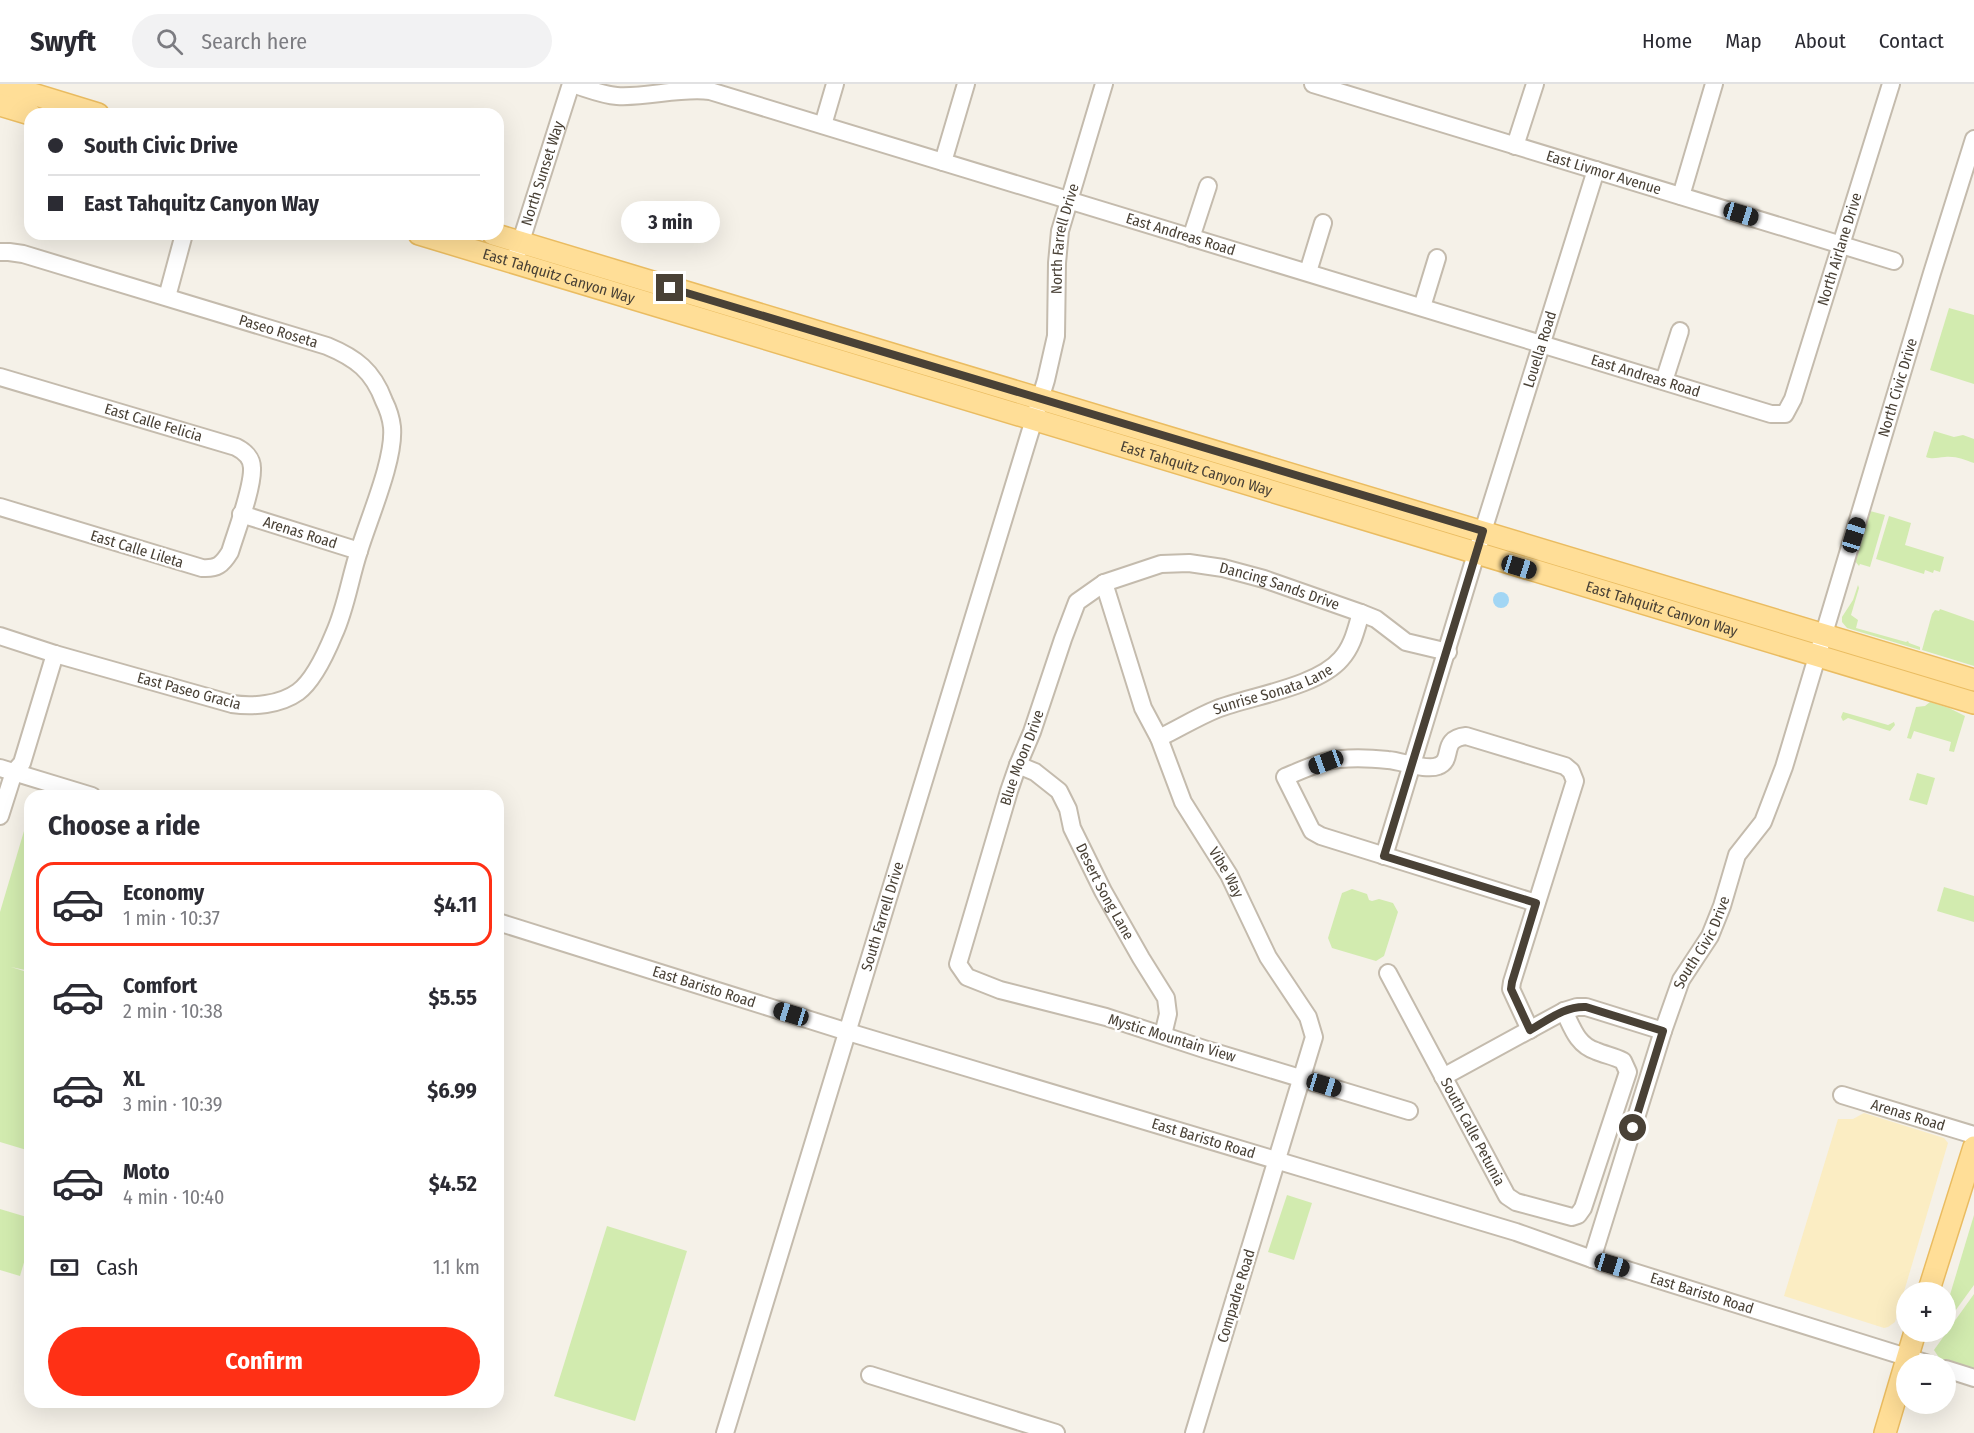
<!DOCTYPE html>
<meta charset="utf-8">
<style>
:root{--surface:#fff;--page:#f2f2f3;--text:#2b2b33;--muted:#7c7c81;--line:#e1e1e2;--accent:#ff3015}
body{margin:0;font-family:"Fira Sans Condensed",sans-serif;background:var(--page);color:var(--text);height:100vh;display:flex;flex-direction:column;font-size:22px;white-space:nowrap}
*{box-sizing:border-box;margin:0}
p{font-size:20px;color:var(--muted)}
.icon{flex:none;width:33px;height:33px;fill:none;stroke:currentColor;stroke-width:2;stroke-linecap:round;stroke-linejoin:round}
.map{position:relative;flex:1;overflow:hidden}
.panel{position:absolute;left:24px;top:706px;width:480px;height:618px;display:flex;flex-direction:column;background:var(--surface);border-radius:18px;box-shadow:0 6px 24px #0002}
.panel>*{flex:none}
.top-card{position:absolute;left:24px;top:24px;width:480px;height:132px;border-radius:18px;box-shadow:0 6px 24px #0002;display:grid;align-content:center;height:132px;padding:0 24px;background:var(--surface)}
.fabs{position:absolute;left:1896px;top:1198px;display:grid;gap:12px}
.fabs a{display:grid;place-items:center;width:60px;height:60px;border-radius:50%;background:var(--surface);box-shadow:0 6px 24px #0002;font-size:30px}
.end{position:absolute;width:27px;height:27px;margin:-14px;border:8px solid #494136;background:#fff;box-shadow:0 0 0 3px #fff}
.from{border-radius:50%}
.bubble{position:absolute;height:42px;border-radius:21px;background:var(--surface);box-shadow:0 6px 24px #0002;font-size:20px;font-weight:700;line-height:42px;text-align:center}
.car{position:absolute;width:18px;height:36px;margin:-18px -9px;border-radius:8px;box-shadow:0 0 4px 2px #0007;background:linear-gradient(#222 24%,#8ab4d8 0 40%,#222 0 76%,#8ab4d8 0 86%,#222 0)}
.top-card b{display:flex;align-items:center;gap:21px;height:57px;font-size:22px}
.top-card b+b{border-top:2px solid var(--line)}
.top-card i{width:15px;height:15px;background:var(--text)}
ul{padding:0;list-style:none}
li{display:flex;align-items:center;gap:18px;height:84px;margin:0 12px 9px;padding:0 12px;border:3px solid transparent;border-radius:18px}
li div{flex:1}
li b{display:block;font-size:22px}
li em{font-style:normal;font-weight:700}
li.on{border-color:var(--accent)}
li>.icon{width:54px;height:54px;stroke-width:1.5}
h2{padding:0 24px;font-size:27px;line-height:72px}
.pay{display:flex;align-items:center;gap:15px;height:66px;padding:0 24px;font-size:22px}
.pay p{margin-inline-start:auto}
.action{display:flex;gap:12px;margin-top:auto;padding:12px 24px}
.action a{flex:1;height:69px;border-radius:36px;background:var(--accent);color:#fff;font-size:24px;font-weight:700;line-height:69px;text-align:center}
header{display:flex;align-items:center;gap:36px;box-sizing:border-box;height:84px;padding:0 30px;background:var(--surface);border-bottom:2px solid var(--line)}
header strong{font-size:28px}
nav{display:flex;gap:33px;margin-inline-start:auto;font-size:21px}
.search{width:420px;height:54px;background:var(--page);display:flex;align-items:center;gap:15px;box-sizing:border-box;padding:0 21px;border-radius:33px;color:var(--muted);font-size:22px}
.map>svg:first-child{display:block}
</style>
<header>
<strong>Swyft</strong>
<div class="search"><svg class="icon" aria-label="search" viewBox="0 0 24 24"><circle cx="10" cy="10" r="6"/><path d="M15 15l6 6"/></svg>Search here</div>
<nav><a>Home</a><a>Map</a><a>About</a><a>Contact</a></nav>
</header>
<div class="map">
<svg width="1974" height="1349" viewBox="0 0 1974 1349">
<rect width="100%" height="100%" fill="#f5f1e8"/>
<g fill="#d2ebaf">
<path d="M1949,224l25,7v69l-44,-14z"/>
<path d="M1934,347l20,6 9,-2 11,4v24c-10,-3 -17,-7 -29,-6 -8,0 -11,3 -19,0z"/>
<path d="M1870,427l15,4 -15,52 -10,-3 -1,2 -4,-5z"/>
<path d="M1889,432l22,7 -6,22 39,12 -4,15 -6,-2 -1,3 -8,-3 -1,4 -48,-15z"/>
<path d="M1858,501l1,3 -8,27 7,5 -2,8 50,14 2,-1 1,2 11,4v3l-73,-22 -5,-6v-5l11,-17z"/>
<path d="M1940,525l34,12v45l-52,-16 10,-36 3,-4 4,1z"/>
<path d="M1930,618l19,6 16,8 -11,36 -5,-1 2,-9 -37,-11 -3,8 -4,-1 9,-31 9,-1z"/>
<path d="M1843,628l45,13 6,-3 1,3 -5,6 -42,-13 -5,3 -2,-4z"/>
<path d="M1917,689l18,5 -8,27 -18,-5z"/>
<path d="M30,744v143l-19,-4 19,6v178l-30,-9v-230l24,-81z"/>
<path d="M1944,803l30,9v26l-37,-11z"/>
<path d="M1352,805l15,5 2,6 3,1 7,-2 14,4 5,9 -14,44 -8,5 -44,-13 -4,-10 14,-45z"/>
<path d="M1287,1111l25,8 -18,57 -26,-8z"/>
<path d="M0,1125l30,9v24l-10,34 -20,-6z"/>
<path d="M1974,1131v70l-24,33 -4,3v-13z"/>
<path d="M607,1142l80,25 -52,170 -81,-25z"/>
<path d="M1974,1210v79l-35,-11 1,-3 -6,-9z"/>
</g>
<path fill="#fbedc3" d="M1864,1029l80,25 4,5 -53,179 -7,5 -4,1 -100,-32 54,-177h15z"/>
<circle fill="#a2d6f4" cx="1501" cy="516" r="8"/>
<g fill="none" stroke-linecap="round" stroke-linejoin="round">
<defs>
<g id="minor">
<path id="s1" d="M572,0c14,4 30,11 45,12 31,2 62,-9 93,-5l1061,323h14l8,-15 98,-315"/>
<path id="s2" d="M1313,0l581,177"/>
<path d="M823,41l12,-41"/>
<path d="M1515,62l20,-62"/>
<path d="M943,78l23,-78"/>
<path d="M1681,112l33,-112"/>
<path d="M1191,154l17,-52"/>
<path id="s3" d="M0,168h9l14,2 304,92c29,12 46,25 57,55 4,8 7,17 8,26 3,32 -23,91 -33,124 -9,27 -13,57 -25,83 -7,17 -21,47 -36,58 -18,13 -45,15 -66,12l-177,-50 -55,-18"/>
<path id="s4" d="M514,179l57,-179"/>
<path d="M1308,188l15,-49"/>
<path d="M167,213l17,-63"/>
<path d="M1422,223l15,-49"/>
<path id="s5" d="M0,293l236,70c8,4 16,11 16,21 1,20 -16,64 -22,84 -8,13 -13,17 -28,16l-202,-61"/>
<path d="M1664,297l16,-50"/>
<path id="s6" d="M241,430l118,37"/>
<path id="s7" d="M1104,499l39,125 16,30 24,64 46,73 39,82 40,60 6,20 -120,396"/>
<path id="s8" d="M1159,654c19,-9 38,-21 58,-29 34,-13 100,-22 124,-50 12,-13 15,-30 20,-46"/>
<path id="s9" d="M1018,681l17,7 24,19 9,18 4,19 31,63 38,67 25,40 2,16 -5,21"/>
<path d="M0,684l92,28"/>
<path d="M0,732l14,-44 8,-9 33,-109"/>
<path id="s10" d="M1384,772l99,-325 113,-361"/>
<path id="s11" d="M498,838l350,110 668,200 76,27 340,106"/>
<path id="s12" d="M1388,889l119,223 9,6 56,15 6,-2 5,-7 45,-136 -5,-11c-9,-5 -18,-6 -27,-10 -19,-6 -24,-24 -32,-40"/>
<path d="M1530,946l-19,-41 1,-7 63,-201 -4,-10 -6,-5 -99,-30c-27,3 -11,24 -28,30 -12,5 -36,-5 -50,-6 -20,-2 -45,-3 -64,2 -14,4 -27,10 -39,15l27,54 9,5 215,67"/>
<path d="M1443,993l121,-66 13,-4h9l77,24"/>
<path id="s13" d="M1842,1011l132,40"/>
<path id="s14" d="M1409,1027l-205,-62 -98,-32 -106,-27 -33,-13 -9,-13 51,-173 9,-26 14,-33 31,-93 14,-37 27,-19 57,-19 28,-1 34,5 41,11 97,34 15,6 30,23 42,10"/>
<path id="s15" d="M1592,1175l71,-228 18,-51 29,-44 12,-30 15,-51 26,-33 21,-55 148,-494 42,-134"/>
<path d="M1946,1285l28,9"/>
<path d="M870,1291l186,58"/>
<path id="s16" d="M725,1349l321,-1053 10,-44 1,-73 3,-32 44,-147"/>
</g>
<g id="major">
<path d="M0,0l98,30"/>
<path d="M0,21l30,9"/>
<path id="s17" d="M419,150l1555,469"/>
<path d="M493,150l1481,446"/>
<path d="M1928,1209l46,-146"/>
<path d="M1885,1349l30,-101"/>
</g>
</defs>
<use href="#minor" stroke="#c4bbad" stroke-width="20"/>
<use href="#major" stroke="#eabc61" stroke-width="24"/>
<use href="#minor" stroke="#fff" stroke-width="16"/>
<use href="#major" stroke="#ffde97" stroke-width="21"/>
</g>
<g fill="none" stroke-linecap="round" stroke-linejoin="round">
<path stroke="#494136" stroke-width="8" d="M670,204l813,243 -99,325 152,47 -24,79 -1,7 19,41c18,-10 35,-24 56,-23l77,24 -30,97"/>
</g>
<g text-anchor="middle" stroke-width="5" stroke-linejoin="round" paint-order="stroke">
<g font-size="15" fill="#494136" stroke="#fff">
<text dy="5" stroke="none"><textPath href="#s2" startOffset="304">East Livmor Avenue</textPath></text>
<text dy="5" stroke="none"><textPath href="#s4" startOffset="94">North Sunset Way</textPath></text>
<text dy="5" stroke="none"><textPath href="#s1" startOffset="632">East Andreas Road</textPath></text>
<text dy="5" stroke="none"><textPath href="#s16" startOffset="1244">North Farrell Drive</textPath></text>
<text dy="5" stroke="none"><textPath href="#s1" startOffset="1437">North Airlane Drive</textPath></text>
<text dy="5" stroke="none"><textPath href="#s17" startOffset="146">East Tahquitz Canyon Way</textPath></text>
<text dy="5" stroke="none"><textPath href="#s3" startOffset="290">Paseo Roseta</textPath></text>
<text dy="5" stroke="none"><textPath href="#s10" startOffset="530">Louella Road</textPath></text>
<text dy="5" stroke="none"><textPath href="#s1" startOffset="1118">East Andreas Road</textPath></text>
<text dy="5" stroke="none"><textPath href="#s15" startOffset="928">North Civic Drive</textPath></text>
<text dy="5" stroke="none"><textPath href="#s5" startOffset="160">East Calle Felicia</textPath></text>
<text dy="5" stroke="none"><textPath href="#s17" startOffset="812">East Tahquitz Canyon Way</textPath></text>
<text dy="5" stroke="none"><textPath href="#s6" startOffset="62">Arenas Road</textPath></text>
<text transform="translate(137 465) rotate(17)" y="5">East Calle Lileta</text>
<text dy="5" stroke="none"><textPath href="#s14" startOffset="1074">Dancing Sands Drive</textPath></text>
<text dy="5" stroke="none"><textPath href="#s17" startOffset="1298">East Tahquitz Canyon Way</textPath></text>
<text dy="5" stroke="none"><textPath href="#s8" startOffset="124">Sunrise Sonata Lane</textPath></text>
<text transform="translate(189 607) rotate(15)" y="5">East Paseo Gracia</text>
<text dy="5" stroke="none"><textPath href="#s14" startOffset="694">Blue Moon Drive</textPath></text>
<text dy="5" stroke="none"><textPath href="#s7" startOffset="316">Vibe Way</textPath></text>
<text dy="5" stroke="none"><textPath href="#s9" startOffset="160">Desert Song Lane</textPath></text>
<text dy="5" stroke="none"><textPath href="#s16" startOffset="540">South Farrell Drive</textPath></text>
<text dy="5" stroke="none"><textPath href="#s15" startOffset="336">South Civic Drive</textPath></text>
<text dy="5" stroke="none"><textPath href="#s11" startOffset="216">East Baristo Road</textPath></text>
<text transform="translate(1172 954) rotate(17)" y="5">Mystic Mountain View</text>
<text dy="5" stroke="none"><textPath href="#s13" startOffset="69">Arenas Road</textPath></text>
<text dy="5" stroke="none"><textPath href="#s12" startOffset="180">South Calle Petunia</textPath></text>
<text dy="5" stroke="none"><textPath href="#s11" startOffset="738">East Baristo Road</textPath></text>
<text dy="5" stroke="none"><textPath href="#s11" startOffset="1260">East Baristo Road</textPath></text>
<text transform="translate(1236 1212) rotate(-73)" y="5">Compadre Road</text>
</g>
</g>
</svg>
<div class="fabs">
<a>+</a>
<a>−</a>
</div>
<i class="end from" style="left:1633px;top:1044px"></i>
<i class="end" style="left:670px;top:204px"></i>
<div class="bubble" style="left:621px;top:117px;width:99px">3 min</div>
<i class="car" style="left:1741px;top:130px;rotate:107deg"></i>
<i class="car" style="left:1854px;top:451px;rotate:17deg"></i>
<i class="car" style="left:1519px;top:483px;rotate:107deg"></i>
<i class="car" style="left:1326px;top:678px;rotate:250deg"></i>
<i class="car" style="left:791px;top:930px;rotate:287deg"></i>
<i class="car" style="left:1324px;top:1001px;rotate:107deg"></i>
<i class="car" style="left:1612px;top:1181px;rotate:107deg"></i>
<div class="top-card">
<b><i class="from"></i>South Civic Drive</b>
<b><i></i>East Tahquitz Canyon Way</b>
</div>
<section class="panel">
<h2>Choose a ride</h2>
<ul>
<li class="on"><svg class="icon" aria-label="car" viewBox="0 0 24 24"><path d="M5 17H2v-5l4-1 3-4h7l3 4 3 1v5h-3M9 17h6M6 11h13"/><circle cx="7" cy="17" r="2"/><circle cx="17" cy="17" r="2"/></svg><div><b>Economy</b><p>1 min · 10:37</p></div><em>$4.11</em></li>
<li><svg class="icon" aria-label="car" viewBox="0 0 24 24"><path d="M5 17H2v-5l4-1 3-4h7l3 4 3 1v5h-3M9 17h6M6 11h13"/><circle cx="7" cy="17" r="2"/><circle cx="17" cy="17" r="2"/></svg><div><b>Comfort</b><p>2 min · 10:38</p></div><em>$5.55</em></li>
<li><svg class="icon" aria-label="car" viewBox="0 0 24 24"><path d="M5 17H2v-5l4-1 3-4h7l3 4 3 1v5h-3M9 17h6M6 11h13"/><circle cx="7" cy="17" r="2"/><circle cx="17" cy="17" r="2"/></svg><div><b>XL</b><p>3 min · 10:39</p></div><em>$6.99</em></li>
<li><svg class="icon" aria-label="car" viewBox="0 0 24 24"><path d="M5 17H2v-5l4-1 3-4h7l3 4 3 1v5h-3M9 17h6M6 11h13"/><circle cx="7" cy="17" r="2"/><circle cx="17" cy="17" r="2"/></svg><div><b>Moto</b><p>4 min · 10:40</p></div><em>$4.52</em></li>
</ul>
<div class="pay"><svg class="icon" aria-label="cash" viewBox="0 0 24 24"><path d="M3 7h18v10H3z"/><circle cx="12" cy="12" r="2"/></svg>Cash<p>1.1 km</p></div>
<div class="action"><a>Confirm</a></div>
</section>
</div>
